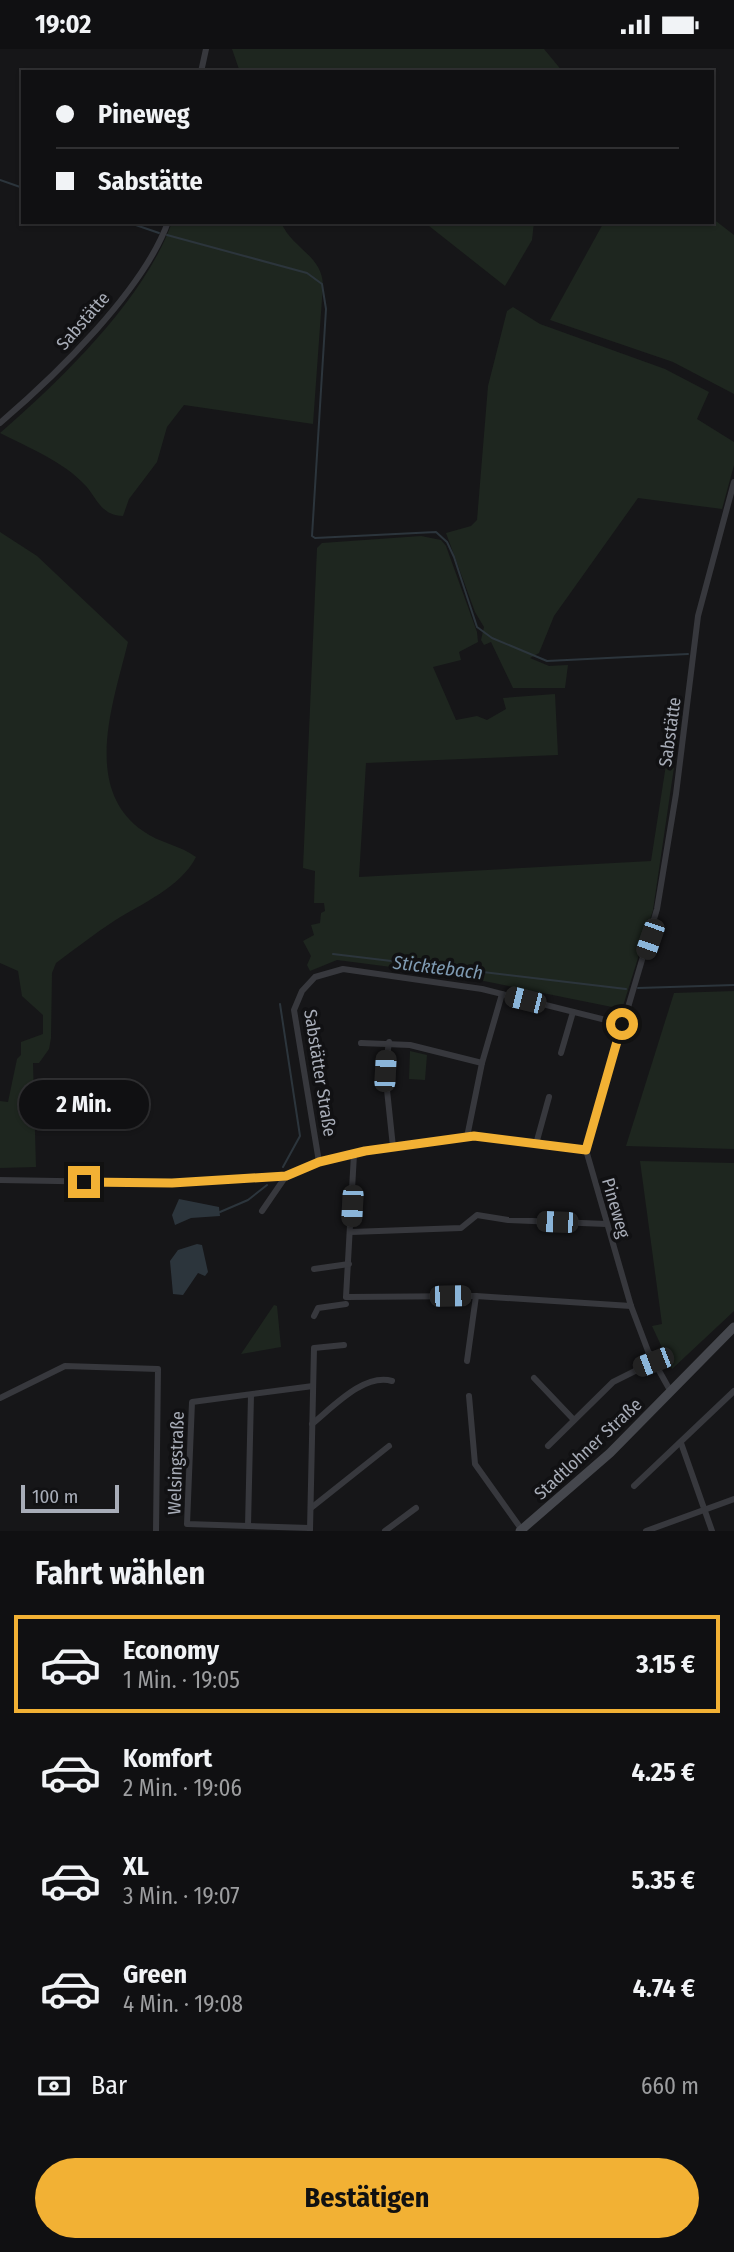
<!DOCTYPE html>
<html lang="de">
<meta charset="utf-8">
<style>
:root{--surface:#101012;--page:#19191b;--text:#f1f3f6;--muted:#9c9d9f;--line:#303032;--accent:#f2b134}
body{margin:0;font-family:"Fira Sans Condensed",sans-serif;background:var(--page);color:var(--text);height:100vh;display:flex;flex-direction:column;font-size:26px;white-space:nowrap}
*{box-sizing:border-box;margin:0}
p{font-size:23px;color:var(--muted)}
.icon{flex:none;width:38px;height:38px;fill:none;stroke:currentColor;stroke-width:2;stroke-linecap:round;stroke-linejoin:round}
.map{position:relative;height:1482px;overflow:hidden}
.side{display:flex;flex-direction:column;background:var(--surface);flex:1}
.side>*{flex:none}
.top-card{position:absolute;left:21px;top:21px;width:693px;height:154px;border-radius:0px;box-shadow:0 2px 5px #0004,0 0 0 2px var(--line);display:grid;align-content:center;height:154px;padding:0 35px;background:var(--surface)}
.scale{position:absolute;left:21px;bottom:18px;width:98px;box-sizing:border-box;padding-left:7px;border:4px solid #a8adb8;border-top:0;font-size:19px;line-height:24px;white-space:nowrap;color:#a8adb8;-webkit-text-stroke:5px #111113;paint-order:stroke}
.end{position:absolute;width:32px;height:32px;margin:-16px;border:9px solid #f2b134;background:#111;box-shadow:0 0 0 4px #111}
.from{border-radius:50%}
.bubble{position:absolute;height:49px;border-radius:24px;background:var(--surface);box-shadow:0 2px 5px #0004,0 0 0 2px var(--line);font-size:23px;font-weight:700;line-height:49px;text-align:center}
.car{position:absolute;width:21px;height:42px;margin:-21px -10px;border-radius:9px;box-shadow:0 0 5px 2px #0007;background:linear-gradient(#222 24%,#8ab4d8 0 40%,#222 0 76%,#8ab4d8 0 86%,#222 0)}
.top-card b{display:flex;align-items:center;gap:24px;height:66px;font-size:26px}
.top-card b+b{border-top:2px solid var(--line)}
.top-card i{width:18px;height:18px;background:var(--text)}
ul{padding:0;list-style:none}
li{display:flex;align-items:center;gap:21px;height:98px;margin:0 14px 10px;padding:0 21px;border:4px solid transparent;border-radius:0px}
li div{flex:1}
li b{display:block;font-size:26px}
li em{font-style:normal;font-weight:700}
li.selected{border-color:var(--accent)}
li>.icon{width:63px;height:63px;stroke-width:1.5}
h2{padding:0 35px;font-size:32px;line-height:84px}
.pay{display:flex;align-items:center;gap:18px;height:77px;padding:0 35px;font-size:26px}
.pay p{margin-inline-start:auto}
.cta{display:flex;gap:14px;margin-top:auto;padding:14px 35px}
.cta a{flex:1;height:80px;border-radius:42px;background:var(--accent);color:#111;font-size:28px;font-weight:700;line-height:80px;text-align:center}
.status{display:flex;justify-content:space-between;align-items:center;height:49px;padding:0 35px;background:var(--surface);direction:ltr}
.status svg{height:19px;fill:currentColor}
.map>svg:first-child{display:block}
</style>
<div class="status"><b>19:02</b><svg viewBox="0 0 49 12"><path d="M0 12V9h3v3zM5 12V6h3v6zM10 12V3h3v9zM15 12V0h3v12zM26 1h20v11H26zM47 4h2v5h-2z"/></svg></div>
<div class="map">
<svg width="734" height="1482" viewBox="0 0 734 1482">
<rect width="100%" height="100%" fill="#161618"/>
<g fill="#1e261f">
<path d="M232,0h312l19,23h-323z"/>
<path d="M712,169l22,17v159l-61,-32 -123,-42 54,-98h108z"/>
<path d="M172,173h109c10,26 41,33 42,63l-10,139 -129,-19 -17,22 -10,35 -28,37 -6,17c-22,-1 -25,-16 -37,-30 -23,-25 -57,-38 -86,-53 61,-53 145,-134 172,-211z"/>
<path d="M424,173h110l-2,18 -27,46z"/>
<path d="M513,258l27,17 125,45 44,23 -12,27 37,23v23l-12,44 -84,-11 -84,118 -15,37 -9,5 19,8 19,-1 -3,23h-52l-22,-46 -7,3 -3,-5 3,-13 -9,-15 -29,-79 25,-7 6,-6 11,-134 19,-75z"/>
<path d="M0,483l37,24 91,86c-14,59 -47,146 15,189 16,12 37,14 53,26 -15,30 -55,47 -82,64 -20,13 -39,28 -58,42l-4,10 -1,65 -2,11 -10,14h-6l3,104 -36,1v-67l8,1 9,-43 4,-4v-13l22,-8v-19l-21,-19 -4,-25 -18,-8z"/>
<path d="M421,487l20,4 5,6 31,86 1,10 -19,10 2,8 -28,7 23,53 21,-4 10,4 19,-11 -3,-11 52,-4 3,61 -192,8 -7,114 292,-16 24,-154 4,-2 3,8 -29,197 -30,96 -6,2 -138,-28 2,-13 -9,-2 -3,12 -132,-17 -27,11 -3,-6 4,-9 -8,-15 11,-6 -3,-10 9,-2 1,-10 4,-2 -1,-8h-10l1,-32 -12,-3 14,-320 5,-5z"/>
<path d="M734,942v158l-108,-3 48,-153z"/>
<path d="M410,1002l17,4 -2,25 -16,-1z"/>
<path d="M640,1112l94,2v148l-62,58 -20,-43 10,-2z"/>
<path d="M274,1256l3,1 4,41 -40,7z"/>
</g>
<g fill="#2c353c">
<path d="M179,1150l40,8 1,9 -29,2 -16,7 -3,-10z"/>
<path d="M197,1195l5,1 6,27 -3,4 -7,-3 -15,22 -10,-1 -3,-33 8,-11z"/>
</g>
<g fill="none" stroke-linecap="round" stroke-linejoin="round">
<g stroke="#2c353c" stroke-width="2">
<path d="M0,131l23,8"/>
<path d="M127,173l32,11"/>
<path d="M167,186l140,38 15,11 4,25 -14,227 3,2 121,-6 11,10 7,15 23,70 15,11 55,23 141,-7"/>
<path d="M333,905l293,35"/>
<path d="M638,939l96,-3"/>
<path d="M280,955l20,132 -17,31"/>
<path d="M220,1163l28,-12 19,-15"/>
</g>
<g stroke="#37383d" stroke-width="6">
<path d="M201,23l5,-23"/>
<path d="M0,374c56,-48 143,-132 168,-201"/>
<path d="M389,993l-4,29 8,76"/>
<path d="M361,994l49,2 72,18"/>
<path d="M561,1004l12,-41"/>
<path d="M467,1088l15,-74 20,-69"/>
<path d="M536,1095l13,-47"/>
<path d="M354,1105l-8,143 130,-1"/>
<path d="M319,1113l-25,-152 8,-19 13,-14 28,-8 139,20 140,35"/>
<path d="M0,1131l172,3 114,-7"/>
<path d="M262,1162l24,-35 33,-14 46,-11 113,-15 108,14"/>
<path d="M351,1183l110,-4 16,-13 31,5 98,4"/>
<path d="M314,1220l35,-5"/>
<path d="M314,1267l4,-8 28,-4"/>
<path d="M467,1312l9,-65 155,10"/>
<path d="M534,1329l40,42"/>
<path d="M671,1343l-23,-41 -17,-45 -45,-156 71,-241 19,-115 22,-178 36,-134"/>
<path d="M469,1347l6,68 47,66"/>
<path d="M0,1349l65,-32 93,3 -2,162"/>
<path d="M312,1375c21,-17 52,-51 80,-43"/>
<path d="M681,1394l31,88"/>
<path d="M548,1397l65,-64 40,-20"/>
<path d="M634,1437l100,-95"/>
<path d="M311,1459l78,-62"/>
<path d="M248,1477l3,-131"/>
<path d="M310,1479l-123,-4 5,-122 121,-16"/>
<path d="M310,1481l4,-182 30,-3"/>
<path d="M385,1482l31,-23"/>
<path d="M646,1482l88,-32"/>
</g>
<path stroke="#45474d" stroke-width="9" d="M520,1482l90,-78 124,-126"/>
</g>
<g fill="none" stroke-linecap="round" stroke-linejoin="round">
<path stroke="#f2b134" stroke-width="9" d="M84,1133l88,1 114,-7 33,-14 46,-11 109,-15 112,14 36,-126"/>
</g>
<g text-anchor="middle" stroke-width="7" stroke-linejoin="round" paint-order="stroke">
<g font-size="18" fill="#a8adb8" stroke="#111113">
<text transform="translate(83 272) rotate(-49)" y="6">Sabstätte</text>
<text transform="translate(670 683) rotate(-82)" y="6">Sabstätte</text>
<text transform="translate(320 1024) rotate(81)" y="6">Sabstätter Straße</text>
<text transform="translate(616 1159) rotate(74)" y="6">Pineweg</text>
<text transform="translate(588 1400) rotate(-43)" y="6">Stadtlohner Straße</text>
<text transform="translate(176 1414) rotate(-88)" y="6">Welsingstraße</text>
</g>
<g font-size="19" font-style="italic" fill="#7f9bb3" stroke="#111113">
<text transform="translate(438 918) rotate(7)" y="7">Sticktebach</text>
</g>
</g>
</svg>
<div class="scale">100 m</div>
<i class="end from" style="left:622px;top:975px"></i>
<i class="end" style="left:84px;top:1133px"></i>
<div class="bubble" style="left:19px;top:1031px;width:130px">2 Min.</div>
<i class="car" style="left:650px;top:890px;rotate:199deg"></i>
<i class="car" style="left:525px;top:951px;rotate:284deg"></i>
<i class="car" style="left:385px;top:1022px;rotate:3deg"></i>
<i class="car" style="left:352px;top:1157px;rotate:183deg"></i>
<i class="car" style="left:557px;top:1173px;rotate:272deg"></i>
<i class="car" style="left:450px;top:1247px;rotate:89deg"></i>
<i class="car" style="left:653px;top:1313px;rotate:249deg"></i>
<div class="top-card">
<b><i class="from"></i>Pineweg</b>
<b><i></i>Sabstätte</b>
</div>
</div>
<section class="side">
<h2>Fahrt wählen</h2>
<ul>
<li class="selected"><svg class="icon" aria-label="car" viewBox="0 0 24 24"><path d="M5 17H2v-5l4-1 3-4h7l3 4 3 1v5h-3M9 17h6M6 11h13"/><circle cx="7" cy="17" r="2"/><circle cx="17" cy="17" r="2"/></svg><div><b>Economy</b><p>1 Min. · 19:05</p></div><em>3.15 €</em></li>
<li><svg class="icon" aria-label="car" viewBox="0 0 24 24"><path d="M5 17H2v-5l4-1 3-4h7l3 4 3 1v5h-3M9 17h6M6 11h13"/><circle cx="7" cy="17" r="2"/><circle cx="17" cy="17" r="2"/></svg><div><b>Komfort</b><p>2 Min. · 19:06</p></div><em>4.25 €</em></li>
<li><svg class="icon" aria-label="car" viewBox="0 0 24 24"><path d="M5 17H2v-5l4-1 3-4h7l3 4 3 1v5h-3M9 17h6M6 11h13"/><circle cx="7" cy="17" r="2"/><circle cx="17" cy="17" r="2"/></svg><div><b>XL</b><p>3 Min. · 19:07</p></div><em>5.35 €</em></li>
<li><svg class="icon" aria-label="car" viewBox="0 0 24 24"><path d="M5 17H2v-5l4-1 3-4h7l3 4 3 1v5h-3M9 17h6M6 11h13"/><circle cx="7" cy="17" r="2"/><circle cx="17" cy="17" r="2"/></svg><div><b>Green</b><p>4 Min. · 19:08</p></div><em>4.74 €</em></li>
</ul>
<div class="pay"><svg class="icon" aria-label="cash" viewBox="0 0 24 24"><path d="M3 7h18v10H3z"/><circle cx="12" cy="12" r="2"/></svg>Bar<p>660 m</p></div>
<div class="cta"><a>Bestätigen</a></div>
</section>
